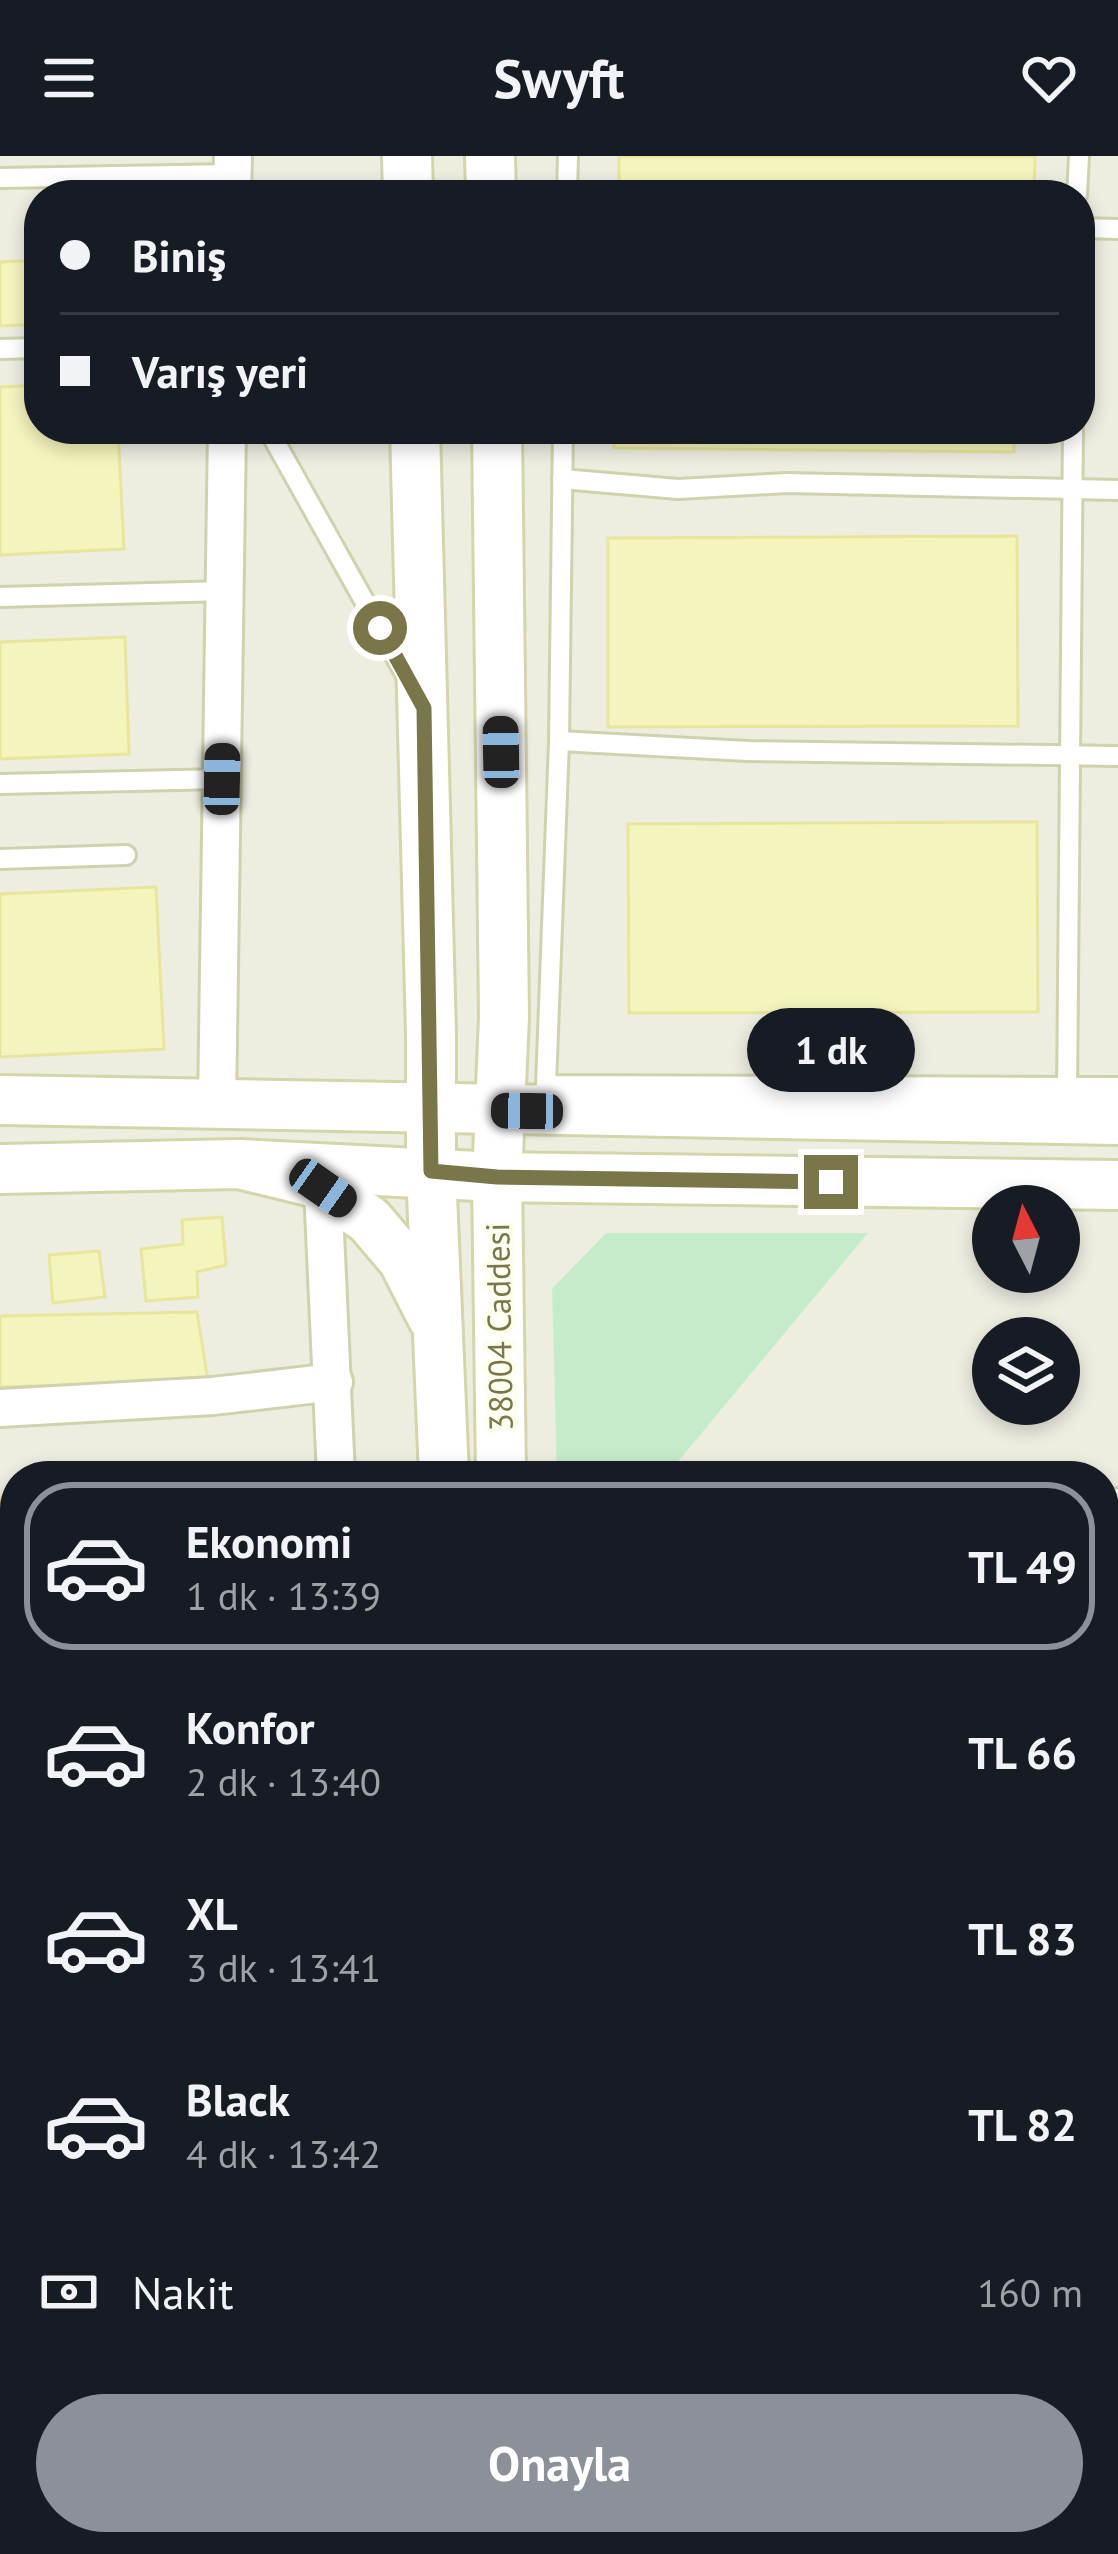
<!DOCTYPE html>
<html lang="tr">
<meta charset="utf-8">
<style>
:root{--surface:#171b24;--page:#242831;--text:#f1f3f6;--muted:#9ea1a6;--line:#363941;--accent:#8c9099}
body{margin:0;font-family:"PT Sans",sans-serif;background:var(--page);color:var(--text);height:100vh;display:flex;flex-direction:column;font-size:45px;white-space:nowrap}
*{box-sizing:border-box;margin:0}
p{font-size:39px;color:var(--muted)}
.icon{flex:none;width:66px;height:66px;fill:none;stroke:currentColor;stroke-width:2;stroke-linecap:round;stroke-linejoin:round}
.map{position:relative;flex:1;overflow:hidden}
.sheet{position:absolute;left:0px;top:1305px;width:1119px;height:1095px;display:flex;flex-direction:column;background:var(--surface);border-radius:48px 48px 0 0;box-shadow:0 6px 18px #0003}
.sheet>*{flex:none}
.hud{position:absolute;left:24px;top:24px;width:1071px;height:264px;border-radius:48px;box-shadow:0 6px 18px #0003;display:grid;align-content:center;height:264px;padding:0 36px;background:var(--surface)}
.needle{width:78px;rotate:354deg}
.fabs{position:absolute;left:972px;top:1029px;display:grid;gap:24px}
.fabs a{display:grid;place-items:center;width:108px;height:108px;border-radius:50%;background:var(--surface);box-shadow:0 6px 18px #0003;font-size:60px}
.end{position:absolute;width:54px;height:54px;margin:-27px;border:15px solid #797649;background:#fff;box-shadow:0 0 0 6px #fff}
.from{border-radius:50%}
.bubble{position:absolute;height:84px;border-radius:42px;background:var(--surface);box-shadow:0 6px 18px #0003;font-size:39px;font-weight:600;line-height:84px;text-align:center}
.car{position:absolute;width:36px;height:72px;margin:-36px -18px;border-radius:15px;box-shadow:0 0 9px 3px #0007;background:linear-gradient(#222 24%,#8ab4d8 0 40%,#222 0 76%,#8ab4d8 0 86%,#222 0)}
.hud b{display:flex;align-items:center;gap:42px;height:114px;font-size:45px}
.hud b+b{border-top:3px solid var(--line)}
.hud i{width:30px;height:30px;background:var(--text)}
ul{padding:21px 0 0;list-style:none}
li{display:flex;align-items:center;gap:36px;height:168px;margin:0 24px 18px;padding:0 12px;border:6px solid transparent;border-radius:48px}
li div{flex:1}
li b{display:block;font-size:45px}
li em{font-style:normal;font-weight:600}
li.current{border-color:var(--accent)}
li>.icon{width:108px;height:108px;stroke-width:1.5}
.pay{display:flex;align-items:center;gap:30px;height:132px;padding:0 36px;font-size:45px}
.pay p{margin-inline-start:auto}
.button{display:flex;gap:24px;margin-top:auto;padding:24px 36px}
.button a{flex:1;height:138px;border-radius:72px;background:var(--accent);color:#fff;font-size:48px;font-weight:600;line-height:138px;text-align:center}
header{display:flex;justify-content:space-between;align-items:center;height:156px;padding:0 36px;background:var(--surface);font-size:54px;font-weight:600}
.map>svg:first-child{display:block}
</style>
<header><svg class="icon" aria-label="menu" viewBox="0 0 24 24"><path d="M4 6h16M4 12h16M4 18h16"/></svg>Swyft<svg class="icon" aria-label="heart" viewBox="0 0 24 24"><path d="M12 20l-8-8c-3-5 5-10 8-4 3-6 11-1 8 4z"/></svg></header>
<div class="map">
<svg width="1118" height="2398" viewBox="0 0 1118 2398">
<rect width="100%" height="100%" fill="#f9fde7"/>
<path fill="#edeee0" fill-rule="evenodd" d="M0,0h1118v2398h-1118zM39,39h1041v234h-1041zM993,1050h66v66h-66zM993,1182h66v66h-66zM15,1320h1089v1065h-1089z"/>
<path fill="#c4eccb" d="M606,1077h262l-202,243h-109l-5,-187z"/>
<g fill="#f4f4bd" stroke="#e8e69c" stroke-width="3">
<path d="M619,0h416l-1,39 -415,-6z"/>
<path d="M39,104v64l-39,2v-64z"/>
<path d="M39,229v44h79l6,120 -124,6v-168z"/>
<path d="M614,273h400v23l-400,-4z"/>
<path d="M1017,380l1,190 -410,1v-189z"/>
<path d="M125,481l4,117 -129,5v-117z"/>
<path d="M1037,666l1,190 -409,1 -1,-189z"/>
<path d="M156,731l8,162 -164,8v-163z"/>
<path d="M222,1061l4,48 -29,7 1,25 -52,4 -5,-52 42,-5 -1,-24z"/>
<path d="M99,1095l6,46 -52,6 -4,-48z"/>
<path d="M197,1156l11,69 -208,6v-71z"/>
<path d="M15,1341v117h-15v-116z"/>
<path d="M0,1645h15v43l-15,1z"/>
<path d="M1118,1753v645h-370l13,-13h343v-617z"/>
<rect x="0" y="1773" width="15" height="40"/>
<path d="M0,1822h15v73l-15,1z"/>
<rect x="0" y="2166" width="15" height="80"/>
<rect x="0" y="2381" width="13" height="17"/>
</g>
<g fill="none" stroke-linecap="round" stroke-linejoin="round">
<defs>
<g id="lane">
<path d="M0,22l233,-4"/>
<path d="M567,39l1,-39"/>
<path d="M1077,39l2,-39"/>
<path d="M1080,72l38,1"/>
<path d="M0,193l39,-1"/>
<path d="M268,273l141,252"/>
<path d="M563,273l-4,312 -13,344 572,2"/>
<path d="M562,323l116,10 109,-6 331,7"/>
<path d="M0,441l225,-6"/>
<path d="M559,585l189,10 370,5"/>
<path d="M0,628l222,-5"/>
<path d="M0,703l126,-4"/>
<path d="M1067,940l6,-667"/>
<path d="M1104,1354l14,-12"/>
</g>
<g id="street">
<path d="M232,39l1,-39"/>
<path d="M217,949l10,-676"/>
<path d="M323,1032l13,288"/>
<path d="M0,1252l213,-12 121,-14"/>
<path d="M0,1530h15"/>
<path d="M0,1742h15"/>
<path d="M0,1989h15"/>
<path d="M372,2385v13"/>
</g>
<g id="secondary">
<path d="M407,0l1,39"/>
<path d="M490,0l1,39"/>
<path d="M415,273l16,605v137l13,305"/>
<path d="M497,273l7,588 -7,160 4,299"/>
<path d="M0,944l1118,20"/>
<path d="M239,1008l258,13 621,8"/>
<path d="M0,1013l239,-5 74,18 56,38 34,40 29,57"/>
<path d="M457,2385v13"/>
<path d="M511,2385l1,13"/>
</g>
</defs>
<use href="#lane" stroke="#d0d2ae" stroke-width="24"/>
<use href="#street" stroke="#d0d2ae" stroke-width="42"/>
<use href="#secondary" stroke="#d4d5ab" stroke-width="54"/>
<use href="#lane" stroke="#fff" stroke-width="18"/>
<use href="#street" stroke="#fff" stroke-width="36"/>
<use href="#secondary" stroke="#fff" stroke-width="48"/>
</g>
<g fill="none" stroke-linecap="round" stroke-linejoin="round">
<path stroke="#797649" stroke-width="15" d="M380,472l44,80 7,463 66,6 334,5"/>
</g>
<g text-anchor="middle" stroke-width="10" stroke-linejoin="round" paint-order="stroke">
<g font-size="33" fill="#797649" stroke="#fcffee">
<text transform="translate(499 1171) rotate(-91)" y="12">38004 Caddesi</text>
</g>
</g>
</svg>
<div class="fabs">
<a><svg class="needle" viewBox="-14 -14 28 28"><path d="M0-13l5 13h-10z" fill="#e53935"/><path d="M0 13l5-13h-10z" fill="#9ea1a6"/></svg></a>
<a><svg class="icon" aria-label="layers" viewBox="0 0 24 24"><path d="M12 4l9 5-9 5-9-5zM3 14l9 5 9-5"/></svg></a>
</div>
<i class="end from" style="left:380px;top:472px"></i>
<i class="end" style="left:831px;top:1026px"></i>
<div class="bubble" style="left:747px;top:852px;width:168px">1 dk</div>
<i class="car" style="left:501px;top:596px;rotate:359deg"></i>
<i class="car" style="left:222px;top:623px;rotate:1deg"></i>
<i class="car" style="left:527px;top:955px;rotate:271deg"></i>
<i class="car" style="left:323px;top:1032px;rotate:125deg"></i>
<div class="hud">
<b><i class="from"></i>Biniş</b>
<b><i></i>Varış yeri</b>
</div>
<section class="sheet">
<ul>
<li class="current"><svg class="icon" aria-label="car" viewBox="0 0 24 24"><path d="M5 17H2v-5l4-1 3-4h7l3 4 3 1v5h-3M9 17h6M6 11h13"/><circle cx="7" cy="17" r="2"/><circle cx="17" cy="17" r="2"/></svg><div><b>Ekonomi</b><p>1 dk · 13:39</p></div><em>TL 49</em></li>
<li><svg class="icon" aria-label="car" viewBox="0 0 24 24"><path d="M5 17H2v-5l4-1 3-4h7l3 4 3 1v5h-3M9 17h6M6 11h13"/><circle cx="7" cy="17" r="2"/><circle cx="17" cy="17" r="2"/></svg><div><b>Konfor</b><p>2 dk · 13:40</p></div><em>TL 66</em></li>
<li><svg class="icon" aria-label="car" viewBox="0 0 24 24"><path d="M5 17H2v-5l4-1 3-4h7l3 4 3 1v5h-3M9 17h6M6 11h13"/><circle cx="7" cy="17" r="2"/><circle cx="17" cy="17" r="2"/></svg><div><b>XL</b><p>3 dk · 13:41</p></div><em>TL 83</em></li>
<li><svg class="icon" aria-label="car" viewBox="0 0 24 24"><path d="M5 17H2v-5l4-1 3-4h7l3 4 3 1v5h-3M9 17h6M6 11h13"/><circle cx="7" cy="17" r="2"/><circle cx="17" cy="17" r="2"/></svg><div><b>Black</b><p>4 dk · 13:42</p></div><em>TL 82</em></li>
</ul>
<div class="pay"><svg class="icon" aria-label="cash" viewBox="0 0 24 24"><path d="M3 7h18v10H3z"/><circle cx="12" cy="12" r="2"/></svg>Nakit<p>160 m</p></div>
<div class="button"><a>Onayla</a></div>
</section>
</div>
